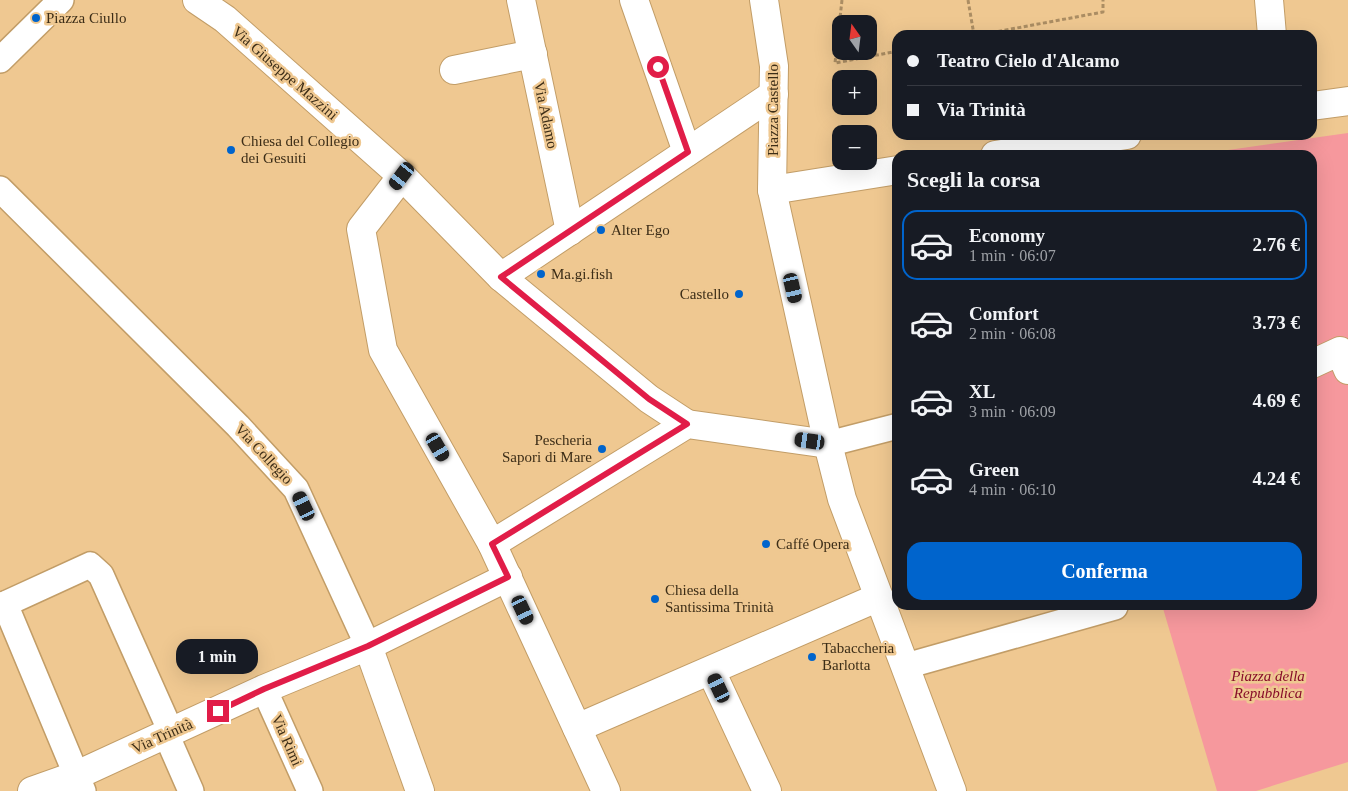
<!DOCTYPE html>
<html lang="it">
<meta charset="utf-8">
<style>
:root{--surface:#171b24;--page:#242831;--text:#f1f3f6;--muted:#9ea1a6;--line:#363941;--accent:#0064cc}
body{margin:0;font-family:Georgia,serif;background:var(--page);color:var(--text);height:100vh;display:flex;flex-direction:column;font-size:19px;white-space:nowrap}
*{box-sizing:border-box;margin:0}
p{font-size:16px;color:var(--muted)}
.icon{flex:none;width:28px;height:28px;fill:none;stroke:currentColor;stroke-width:2;stroke-linecap:round;stroke-linejoin:round}
.map{position:relative;flex:1;overflow:hidden}
.side{position:absolute;left:892px;top:150px;width:425px;height:460px;display:flex;flex-direction:column;background:var(--surface);border-radius:15px;box-shadow:0 5px 20px #0002}
.side>*{flex:none}
.hud{position:absolute;left:892px;top:30px;width:425px;height:110px;border-radius:15px;box-shadow:0 5px 20px #0002;display:grid;align-content:center;height:110px;padding:0 15px;background:var(--surface)}
.needle{width:32px;rotate:346deg}
.controls{position:absolute;left:832px;top:15px;display:grid;gap:10px}
.controls a{display:grid;place-items:center;width:45px;height:45px;border-radius:10px;background:var(--surface);box-shadow:0 5px 20px #0002;font-size:25px}
.end{position:absolute;width:22px;height:22px;margin:-11px;border:6px solid #e11d48;background:#fff;box-shadow:0 0 0 2px #fff}
.from{border-radius:50%}
.bubble{position:absolute;height:35px;border-radius:15px;background:var(--surface);box-shadow:0 5px 20px #0002;font-size:16px;font-weight:700;line-height:35px;text-align:center}
.car{position:absolute;width:15px;height:30px;margin:-15px -8px;border-radius:6px;box-shadow:0 0 4px 1px #0007;background:linear-gradient(#222 24%,#8ab4d8 0 40%,#222 0 76%,#8ab4d8 0 86%,#222 0)}
.hud b{display:flex;align-items:center;gap:18px;height:48px;font-size:19px}
.hud b+b{border-top:1px solid var(--line)}
.hud i{width:12px;height:12px;background:var(--text)}
ul{padding:0;list-style:none}
li{display:flex;align-items:center;gap:15px;height:70px;margin:0 10px 8px;padding:0 5px;border:2px solid transparent;border-radius:15px}
li div{flex:1}
li b{display:block;font-size:19px}
li em{font-style:normal;font-weight:700}
li.on{border-color:var(--accent)}
li>.icon{width:45px;height:45px;stroke-width:1.5}
h2{padding:0 15px;font-size:22px;line-height:60px}
.primary-button{display:flex;gap:10px;margin-top:auto;padding:10px 15px}
.primary-button a{flex:1;height:58px;border-radius:15px;background:var(--accent);color:#fff;font-size:20px;font-weight:700;line-height:58px;text-align:center}
.map>svg:first-child{display:block}
</style>
<div class="map">
<svg width="1348" height="791" viewBox="0 0 1348 791">
<rect width="100%" height="100%" fill="#efc891"/>
<path fill="#f6989d" d="M1348,133v629l-92,29h-39l-55,-186h150v-450h-119z"/>
<g fill="none" stroke-linecap="round" stroke-linejoin="round">
<defs>
<g id="lane">
<path d="M0,60l61,-60"/>
<path d="M0,189l238,237 58,63 72,157"/>
<path d="M828,444l70,-18"/>
<path d="M5,604l78,187"/>
<path d="M0,608l5,-4 85,-39 11,10 70,157"/>
<path d="M906,666l209,-59"/>
<path d="M264,689l46,102"/>
<path d="M166,734l25,57"/>
</g>
<g id="street">
<path d="M197,0l28,19 177,157 99,101 148,122 38,25"/>
<path d="M521,0l49,231"/>
<path d="M634,0l53,152"/>
<path d="M764,0l10,66 -2,124 56,254 14,55 110,292"/>
<path d="M1269,0l3,35"/>
<path d="M454,70l79,-16"/>
<path d="M1312,106l36,-5"/>
<path d="M995,155l132,-20"/>
<path d="M402,176l-41,53 22,121 109,194 114,247"/>
<path d="M772,190l126,-20"/>
<path d="M501,277l273,-183"/>
<path d="M1312,364l28,-13 8,19"/>
<path d="M492,544l195,-120 141,20"/>
<path d="M368,646l52,145"/>
<path d="M711,671l56,120"/>
<path d="M577,728l302,-131"/>
<path d="M32,791l45,-16 187,-86 104,-43 140,-69"/>
</g>
</defs>
<use href="#lane" stroke="#c29d67" stroke-width="28"/>
<use href="#street" stroke="#c29d67" stroke-width="30"/>
<g stroke="#ab8d63" stroke-width="3" stroke-dasharray="4 2.5" stroke-linecap="butt">
<path d="M842,0l-7,63 63,-12"/>
<path d="M968,0l6,35"/>
<path d="M979,35l124,-23v-12"/>
</g>
<use href="#lane" stroke="#fff" stroke-width="25"/>
<use href="#street" stroke="#fff" stroke-width="28"/>
</g>
<g fill="none" stroke-linecap="round" stroke-linejoin="round">
<path stroke="#e11d48" stroke-width="6" d="M218,711l46,-22 104,-43 140,-69 -16,-33 195,-120 -38,-25 -148,-122 187,-125 -30,-85"/>
</g>
<g fill="#0064cc" stroke="#efc891" stroke-width="2">
<circle cx="36" cy="18" r="5"/>
<circle cx="231" cy="150" r="5"/>
<circle cx="601" cy="230" r="5"/>
<circle cx="541" cy="274" r="5"/>
<circle cx="739" cy="294" r="5"/>
<circle cx="602" cy="449" r="5"/>
<circle cx="766" cy="544" r="5"/>
<circle cx="655" cy="599" r="5"/>
<circle cx="812" cy="657" r="5"/>
</g>
<g text-anchor="middle" stroke-width="5" stroke-linejoin="round" paint-order="stroke">
<g font-size="15" fill="#3c2d17" stroke="#efc891" text-anchor="start">
<text x="46" y="23">Piazza Ciullo</text>
<text x="241" y="146">Chiesa del Collegio<tspan x="241" dy="17">dei Gesuiti</tspan></text>
<text x="611" y="235">Alter Ego</text>
<text x="551" y="279">Ma.gi.fish</text>
<text x="729" y="299" text-anchor="end">Castello</text>
<text x="592" y="445" text-anchor="end">Pescheria<tspan x="592" dy="17">Sapori di Mare</tspan></text>
<text x="776" y="549">Caffé Opera</text>
<text x="665" y="595">Chiesa della<tspan x="665" dy="17">Santissima Trinità</tspan></text>
<text x="822" y="653">Tabaccheria<tspan x="822" dy="17">Barlotta</tspan></text>
</g>
<g font-size="15" fill="#3c2d17" stroke="#efc891">
<text transform="translate(285 73) rotate(41)" y="5">Via Giuseppe Mazzini</text>
<text transform="translate(773 110) rotate(-90)" y="5">Piazza Castello</text>
<text transform="translate(546 115) rotate(78)" y="5">Via Adamo</text>
<text transform="translate(264 454) rotate(47)" y="5">Via Collegio</text>
<text transform="translate(162 736) rotate(-24)" y="5">Via Trinità</text>
<text transform="translate(287 740) rotate(66)" y="5">Via Rimi</text>
</g>
<g font-size="15" font-style="italic" fill="#870d2a" stroke="#efc891">
<text x="1268" y="681">Piazza della<tspan x="1268" dy="17">Repubblica</tspan></text>
</g>
</g>
</svg>
<div class="controls">
<a><svg class="needle" viewBox="-14 -14 28 28"><path d="M0-13l5 13h-10z" fill="#e53935"/><path d="M0 13l5-13h-10z" fill="#9ea1a6"/></svg></a>
<a>+</a>
<a>−</a>
</div>
<i class="end from" style="left:658px;top:67px"></i>
<i class="end" style="left:218px;top:711px"></i>
<div class="bubble" style="left:176px;top:639px;width:82px">1 min</div>
<i class="car" style="left:402px;top:176px;rotate:217deg"></i>
<i class="car" style="left:793px;top:288px;rotate:167deg"></i>
<i class="car" style="left:810px;top:441px;rotate:278deg"></i>
<i class="car" style="left:438px;top:447px;rotate:150deg"></i>
<i class="car" style="left:304px;top:506px;rotate:335deg"></i>
<i class="car" style="left:523px;top:610px;rotate:155deg"></i>
<i class="car" style="left:719px;top:688px;rotate:335deg"></i>
<div class="hud">
<b><i class="from"></i>Teatro Cielo d'Alcamo</b>
<b><i></i>Via Trinità</b>
</div>
<section class="side">
<h2>Scegli la corsa</h2>
<ul>
<li class="on"><svg class="icon" aria-label="car" viewBox="0 0 24 24"><path d="M5 17H2v-5l4-1 3-4h7l3 4 3 1v5h-3M9 17h6M6 11h13"/><circle cx="7" cy="17" r="2"/><circle cx="17" cy="17" r="2"/></svg><div><b>Economy</b><p>1 min · 06:07</p></div><em>2.76 €</em></li>
<li><svg class="icon" aria-label="car" viewBox="0 0 24 24"><path d="M5 17H2v-5l4-1 3-4h7l3 4 3 1v5h-3M9 17h6M6 11h13"/><circle cx="7" cy="17" r="2"/><circle cx="17" cy="17" r="2"/></svg><div><b>Comfort</b><p>2 min · 06:08</p></div><em>3.73 €</em></li>
<li><svg class="icon" aria-label="car" viewBox="0 0 24 24"><path d="M5 17H2v-5l4-1 3-4h7l3 4 3 1v5h-3M9 17h6M6 11h13"/><circle cx="7" cy="17" r="2"/><circle cx="17" cy="17" r="2"/></svg><div><b>XL</b><p>3 min · 06:09</p></div><em>4.69 €</em></li>
<li><svg class="icon" aria-label="car" viewBox="0 0 24 24"><path d="M5 17H2v-5l4-1 3-4h7l3 4 3 1v5h-3M9 17h6M6 11h13"/><circle cx="7" cy="17" r="2"/><circle cx="17" cy="17" r="2"/></svg><div><b>Green</b><p>4 min · 06:10</p></div><em>4.24 €</em></li>
</ul>
<div class="primary-button"><a>Conferma</a></div>
</section>
</div>
